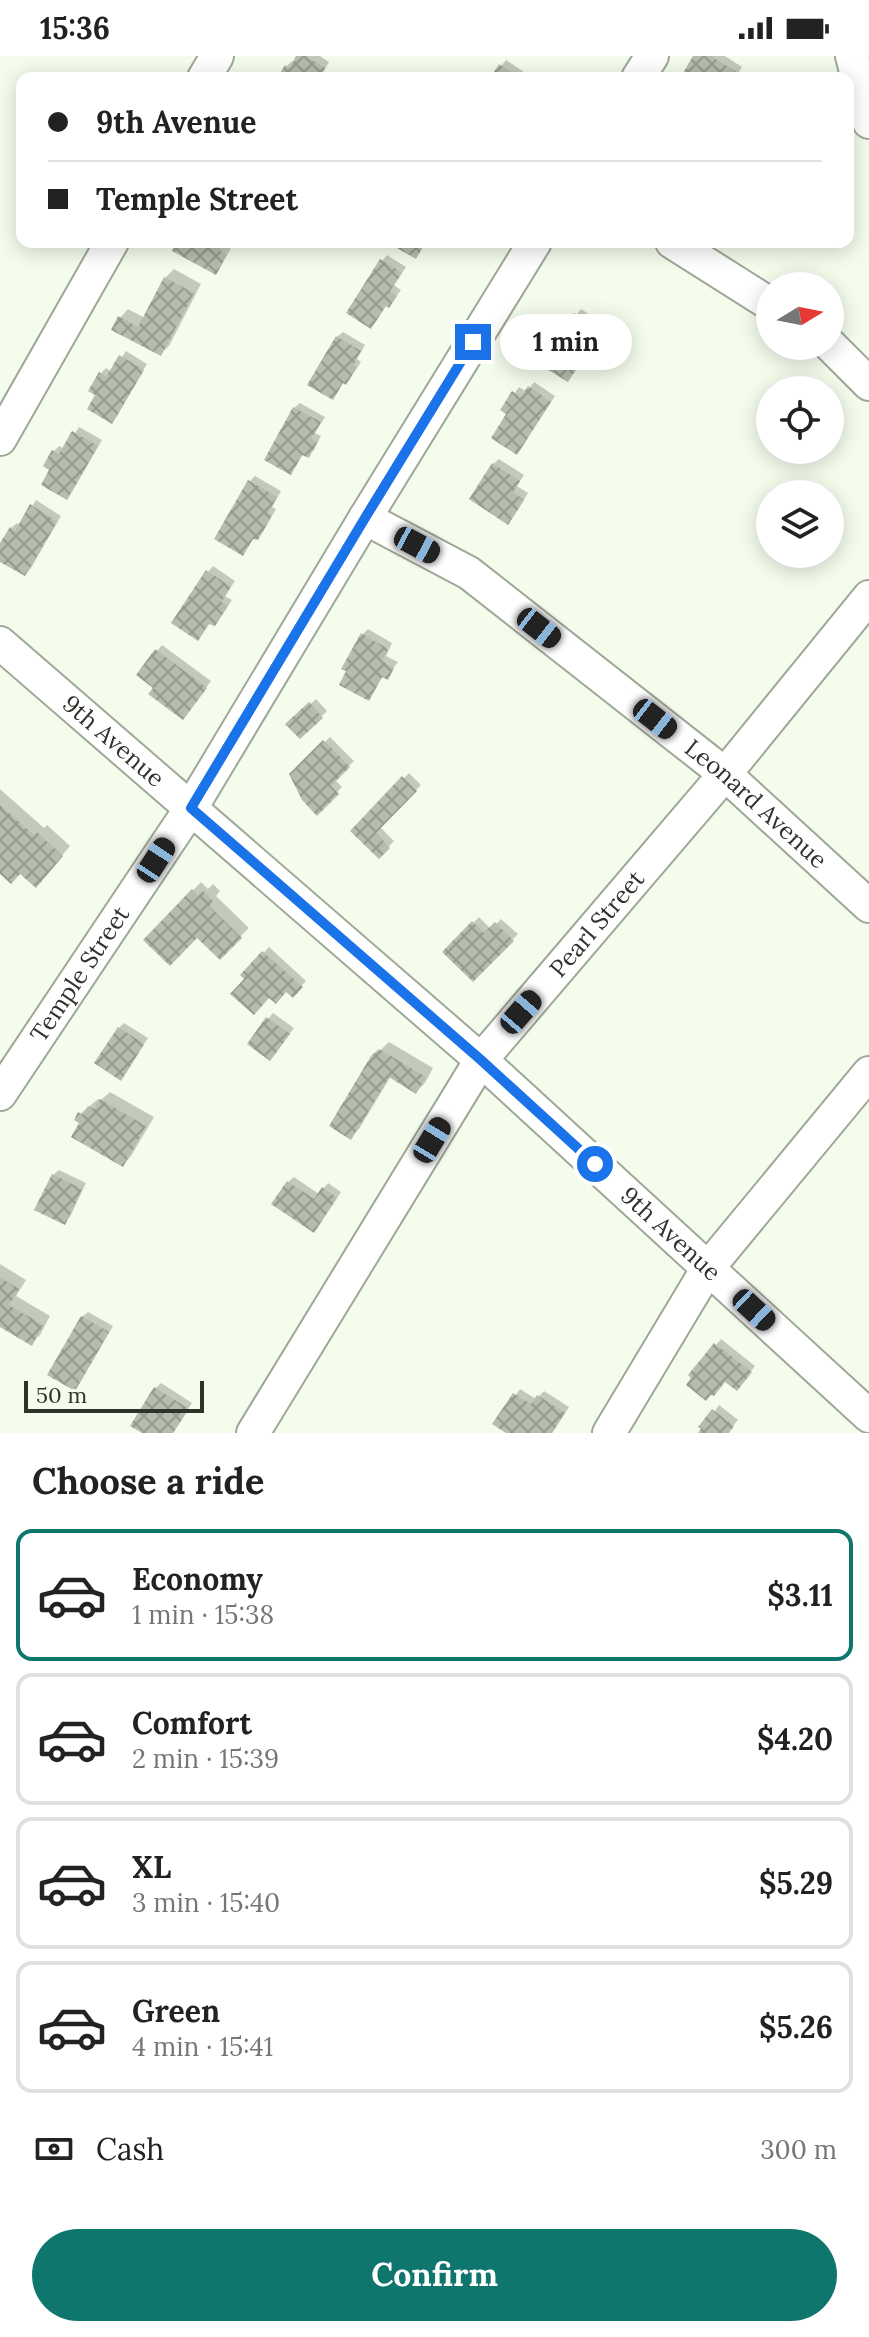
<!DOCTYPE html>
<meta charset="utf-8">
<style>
:root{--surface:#fff;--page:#f6f6f6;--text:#222;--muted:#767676;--line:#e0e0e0;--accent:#0f766e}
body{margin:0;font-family:Lora,serif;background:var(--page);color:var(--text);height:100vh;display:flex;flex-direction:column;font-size:30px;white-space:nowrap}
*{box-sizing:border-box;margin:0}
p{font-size:26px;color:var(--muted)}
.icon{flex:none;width:44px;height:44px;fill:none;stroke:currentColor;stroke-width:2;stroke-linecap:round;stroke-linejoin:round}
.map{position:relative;height:1377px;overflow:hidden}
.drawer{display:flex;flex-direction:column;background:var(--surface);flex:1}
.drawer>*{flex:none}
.hud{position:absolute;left:16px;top:16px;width:838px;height:176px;border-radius:16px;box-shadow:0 4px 20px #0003;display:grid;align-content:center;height:176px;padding:0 32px;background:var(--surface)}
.needle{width:52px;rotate:80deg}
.tools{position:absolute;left:756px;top:216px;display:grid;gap:16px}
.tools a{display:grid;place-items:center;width:88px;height:88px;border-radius:50%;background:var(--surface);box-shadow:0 4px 20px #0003;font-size:40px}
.scale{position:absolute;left:24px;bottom:20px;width:180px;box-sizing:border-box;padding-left:8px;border:4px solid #30332c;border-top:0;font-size:22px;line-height:28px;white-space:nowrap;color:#30332c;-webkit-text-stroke:6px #f4fdec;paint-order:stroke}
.end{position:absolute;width:36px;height:36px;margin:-18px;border:10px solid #1a73e8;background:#fff;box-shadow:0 0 0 4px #fff}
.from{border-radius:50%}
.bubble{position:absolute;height:56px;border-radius:28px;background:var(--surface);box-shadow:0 4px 20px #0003;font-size:26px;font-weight:800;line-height:56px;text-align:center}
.car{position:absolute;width:24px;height:48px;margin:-24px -12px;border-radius:10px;box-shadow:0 0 6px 2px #0007;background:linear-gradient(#222 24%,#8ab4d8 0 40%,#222 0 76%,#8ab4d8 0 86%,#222 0)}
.hud b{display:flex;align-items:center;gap:28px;height:76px;font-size:30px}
.hud b+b{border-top:2px solid var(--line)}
.hud i{width:20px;height:20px;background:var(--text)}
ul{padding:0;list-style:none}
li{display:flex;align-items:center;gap:24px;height:132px;margin:0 16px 12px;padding:0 16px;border:4px solid var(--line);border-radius:16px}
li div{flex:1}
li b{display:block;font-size:30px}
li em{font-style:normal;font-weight:800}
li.on{border-color:var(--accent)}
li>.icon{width:72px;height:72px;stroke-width:1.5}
h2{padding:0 32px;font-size:36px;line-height:96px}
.pay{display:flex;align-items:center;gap:20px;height:88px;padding:0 32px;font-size:30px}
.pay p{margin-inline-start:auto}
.action{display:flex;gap:16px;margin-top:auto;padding:16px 32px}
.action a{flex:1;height:92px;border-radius:48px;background:var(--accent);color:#fff;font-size:32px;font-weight:800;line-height:92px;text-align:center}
.status{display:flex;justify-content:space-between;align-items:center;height:56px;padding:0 40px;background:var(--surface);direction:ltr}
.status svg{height:22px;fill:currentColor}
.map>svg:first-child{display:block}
</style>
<div class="status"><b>15:36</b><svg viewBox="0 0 49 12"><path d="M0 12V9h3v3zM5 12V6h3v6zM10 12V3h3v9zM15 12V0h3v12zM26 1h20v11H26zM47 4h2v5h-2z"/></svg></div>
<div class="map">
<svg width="869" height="1377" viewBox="0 0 869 1377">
<defs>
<pattern id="building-cross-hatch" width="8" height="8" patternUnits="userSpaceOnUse" patternTransform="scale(2)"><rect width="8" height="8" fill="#b5bead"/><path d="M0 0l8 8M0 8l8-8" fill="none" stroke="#949b8d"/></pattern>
</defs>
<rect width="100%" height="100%" fill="#f4fdec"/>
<g fill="#0003">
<path d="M299,0h21l9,6 -9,16h-40l7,-12 5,-5 3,2z"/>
<path d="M696,0h29l17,11 -7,11h-53z"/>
<path d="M506,4l21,14 -1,1 3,3h-37z"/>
<path d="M179,186h45l-1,2 8,5 -16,24z"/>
<path d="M387,199l19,12 -12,18 7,5 -12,16 -7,-45z"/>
<path d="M174,213l27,15 -32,62 -9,8 -40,-36 8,-9 17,9 20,-40z"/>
<path d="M581,253l24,16 -32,49 -17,-29 -8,-6 13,-17 7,4z"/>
<path d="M343,276l22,13 -8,14 4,3 -10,15 -5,6 -2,-1 -12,15 5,-60z"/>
<path d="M126,295l21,13 -30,52 -5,5 -14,-26 2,-21 6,-6 6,4z"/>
<path d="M534,326l21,14 -38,57 -8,-40 -6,-3 16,-23 8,5z"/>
<path d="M300,347l25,14 -10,16 6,3 -7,14 -6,5 -4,-2 -13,19 3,-64z"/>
<path d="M79,371l23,13 -30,52 -5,6 -15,-28 -7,-4 9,-15 5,-5 6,3z"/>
<path d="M499,403l25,16 -7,11 11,7 -15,24 -20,-53z"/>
<path d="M255,420l26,15 -9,16 4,2 -13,23 -6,6 -3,-1 -11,16 7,-72z"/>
<path d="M36,444l25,16 -30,52 -6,6 -25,-15v-12l11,-19 6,-5 3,3z"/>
<path d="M213,510l22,15 -10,15 7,4 -12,18 -10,5 -12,15 10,-66z"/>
<path d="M368,573l24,14 -6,13 12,6 -11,15 -3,-2 -16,24 -6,-64z"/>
<path d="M162,589l49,36 -23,31 -49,-37z"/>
<path d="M316,643l11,12 -27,26 -12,-13z"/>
<path d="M330,681l24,24 -19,19 7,7 -25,26 -26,-38z"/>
<path d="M409,717l12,12 -41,42 14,14 -15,16 -26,-26z"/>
<path d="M0,733l44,39 3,-3 23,21 -26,31 -24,-5 -20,-1z"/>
<path d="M201,826l7,7 5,-5 7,7 -4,5 33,32 -29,29 -23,-22 -51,5z"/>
<path d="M479,861l12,12 10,-10 17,15 -45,46 -28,-28z"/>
<path d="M269,891l37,34 -13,14 -7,-5 -17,6 -26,-21z"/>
<path d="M273,957l21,15 -19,25 -7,-34z"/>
<path d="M124,967l24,15 -22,35 -7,-45z"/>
<path d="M389,986l44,26 -8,15 -9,9 -25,-16 -32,53 -8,8 22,-80z"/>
<path d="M110,1036l44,25 -23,39 -8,9 -42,-43 -1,-8 18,-15 3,1z"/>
<path d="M59,1114l27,13 -16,34 -5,5 -12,-47z"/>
<path d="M294,1121l25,17 9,-11 13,9 -22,33 -31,-43z"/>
<path d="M0,1208l26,16 -10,16 34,20 -10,19 -9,8 -31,-18z"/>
<path d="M88,1256l25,14 -33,57 -6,6 8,-72z"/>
<path d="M721,1283l34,27 -13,17 -16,-3 -14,13 -21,-18z"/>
<path d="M161,1327l31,20 -19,30h-28l11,-45z"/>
<path d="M520,1333l16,10 8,-8 25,16 -17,26h-42l-15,-9z"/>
<path d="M719,1349l19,15 -11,13h-27z"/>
</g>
<g fill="url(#building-cross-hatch)">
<path d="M296,0h10l19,12 -6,10h-42l8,-13 5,3z"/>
<path d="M693,0h18l27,17 -3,5h-55z"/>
<path d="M499,8l21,14h-30z"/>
<path d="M176,186h47l-4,8 8,5 -11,20 -44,-24z"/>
<path d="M392,186h34l-10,17 -26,-15z"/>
<path d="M380,203l22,14 -12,18 7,5 -8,12 -3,-2 -15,23 -25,-16z"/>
<path d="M164,221l30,16 -33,63 -50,-26 7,-14 20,11z"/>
<path d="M574,257l27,18 -33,51 -28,-17 13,-20 -8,-5 9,-14 8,5z"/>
<path d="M336,280l25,15 -8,14 4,2 -11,18 -3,-2 -10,17 -26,-15z"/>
<path d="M119,299l25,15 -32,54 -25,-15 8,-14 -7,-4 11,-19 7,5z"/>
<path d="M528,330l23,16 -34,53 -26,-17 15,-24 -6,-4 12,-19 9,6z"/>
<path d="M293,351l28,15 -10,17 6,3 -8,16 -7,-3 -11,20 -27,-15z"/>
<path d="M72,375l26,15 -31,54 -26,-15 8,-15 -6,-4 9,-16 7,4z"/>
<path d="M492,407l28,18 -7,11 11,8 -16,25 -39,-26z"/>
<path d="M248,424l29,17 -9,16 4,2 -14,25 -5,-1 -10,17 -29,-17z"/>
<path d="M30,448l27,18 -32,54 -25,-14v-19l10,-16 5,4z"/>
<path d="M206,514l25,17 -10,15 7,4 -13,20 -6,-2 -11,17 -27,-18z"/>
<path d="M361,577l27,16 -6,12 12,7 -6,12 -6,-3 -13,24 -30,-16 7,-14 -5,-2z"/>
<path d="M155,593l52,39 -24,32 -35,-26 5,-6 -17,-13z"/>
<path d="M309,646l14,16 -23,21 -15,-15z"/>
<path d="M323,684l27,27 -19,19 8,8 -22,22 -15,-16 -13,-26z"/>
<path d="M402,720l15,15 -41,42 14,15 -11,11 -29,-28z"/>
<path d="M0,749l34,30 3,-3 26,24 -27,32 -16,-14 -9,10 -11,-10z"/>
<path d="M192,833l6,7 5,-5 10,10 -4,5 33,32 -22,22 -23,-22 -27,28 -27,-26z"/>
<path d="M472,865l12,12 11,-11 19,19 -41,41 -31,-30z"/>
<path d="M262,895l41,36 -10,11 -7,-6 -10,12 -7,-6 -15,17 -24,-21 14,-15 -4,-4z"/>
<path d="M266,961l24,17 -20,27 -23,-17z"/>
<path d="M118,971l26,17 -23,37 -27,-18z"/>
<path d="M379,993l47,28 -10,17 -27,-17 -38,63 -22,-14 42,-70z"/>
<path d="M100,1043l46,27 -23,41 -52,-30 8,-14 -5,-3 4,-8 5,3 5,-9 6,3z"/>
<path d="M52,1118l30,15 -17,36 -31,-15z"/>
<path d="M287,1125l27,18 8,-12 15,11 -23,35 -43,-29z"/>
<path d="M0,1221l19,12 -10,16 34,20 -11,21 -32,-19z"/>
<path d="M81,1260l28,16 -34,59 -28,-16z"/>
<path d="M714,1287l38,29 -15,19 -12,-9 -11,14 -3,-1 -5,6 -20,-16 5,-7 -3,-3z"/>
<path d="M154,1331l35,22 -16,24h-31l-12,-7z"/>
<path d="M513,1337l18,11 6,-9 28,18 -13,20h-46l-14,-9z"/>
<path d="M712,1353l22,17 -5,7h-31l3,-5 -3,-1z"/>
</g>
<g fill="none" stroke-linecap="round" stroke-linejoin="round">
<defs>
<g id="minor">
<path d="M852,0l17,66"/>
<path d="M204,22l13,-22"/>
<path d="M638,22l14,-22"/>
<path d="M672,186l98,62"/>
<path d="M830,289l39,39"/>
<path d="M0,383l112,-197"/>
<path id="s1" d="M365,462l104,55 256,201 144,132"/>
<path id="s2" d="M0,587l481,417 388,356"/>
<path id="s3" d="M0,1038l191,-286 174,-290 170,-276"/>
<path id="s4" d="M253,1377l228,-373 244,-286 144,-177"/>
<path d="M609,1377l99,-165 161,-195"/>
</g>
</defs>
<use href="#minor" stroke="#9fa897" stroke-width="36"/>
<use href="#minor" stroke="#fff" stroke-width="32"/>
</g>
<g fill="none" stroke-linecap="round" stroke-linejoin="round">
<path stroke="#1a73e8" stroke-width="10" d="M473,286l-108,176 -174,290 290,252 114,104"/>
</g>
<g text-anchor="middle" stroke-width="7" stroke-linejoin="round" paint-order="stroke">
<g font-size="24" fill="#30332c" stroke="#f4fdec">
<text dy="8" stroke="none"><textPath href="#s2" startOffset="150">9th Avenue</textPath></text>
<text dy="8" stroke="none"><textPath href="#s1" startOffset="486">Leonard Avenue</textPath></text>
<text dy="8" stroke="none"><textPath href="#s4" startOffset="616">Pearl Street</textPath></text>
<text dy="8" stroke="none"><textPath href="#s3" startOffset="144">Temple Street</textPath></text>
<text dy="8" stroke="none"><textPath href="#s2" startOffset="894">9th Avenue</textPath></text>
</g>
</g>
</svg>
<div class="tools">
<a><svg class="needle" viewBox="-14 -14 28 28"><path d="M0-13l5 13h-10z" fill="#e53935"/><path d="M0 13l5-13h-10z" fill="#767676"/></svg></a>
<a><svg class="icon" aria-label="locate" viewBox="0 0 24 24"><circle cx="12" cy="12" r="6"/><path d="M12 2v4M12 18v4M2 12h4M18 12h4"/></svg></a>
<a><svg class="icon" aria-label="layers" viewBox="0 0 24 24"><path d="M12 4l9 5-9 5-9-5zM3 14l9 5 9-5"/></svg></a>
</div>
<div class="scale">50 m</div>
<i class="end from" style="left:595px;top:1108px"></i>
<i class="end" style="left:473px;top:286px"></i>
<div class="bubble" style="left:500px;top:258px;width:132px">1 min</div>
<i class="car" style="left:417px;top:489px;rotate:118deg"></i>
<i class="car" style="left:539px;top:572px;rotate:128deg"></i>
<i class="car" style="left:655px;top:663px;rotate:128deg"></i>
<i class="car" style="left:156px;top:804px;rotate:33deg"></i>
<i class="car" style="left:521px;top:956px;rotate:41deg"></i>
<i class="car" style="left:432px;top:1084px;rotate:31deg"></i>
<i class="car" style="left:754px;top:1254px;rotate:133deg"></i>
<div class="hud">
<b><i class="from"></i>9th Avenue</b>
<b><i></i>Temple Street</b>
</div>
</div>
<section class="drawer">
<h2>Choose a ride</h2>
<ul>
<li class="on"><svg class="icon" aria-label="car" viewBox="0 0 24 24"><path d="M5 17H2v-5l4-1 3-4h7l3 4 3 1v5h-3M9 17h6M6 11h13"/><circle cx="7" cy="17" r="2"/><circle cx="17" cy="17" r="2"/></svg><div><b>Economy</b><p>1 min · 15:38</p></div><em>$3.11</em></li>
<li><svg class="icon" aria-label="car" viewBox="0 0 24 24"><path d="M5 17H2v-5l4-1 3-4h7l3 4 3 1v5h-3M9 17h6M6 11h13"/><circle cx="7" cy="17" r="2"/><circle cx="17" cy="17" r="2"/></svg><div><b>Comfort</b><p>2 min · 15:39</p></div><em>$4.20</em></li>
<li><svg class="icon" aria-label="car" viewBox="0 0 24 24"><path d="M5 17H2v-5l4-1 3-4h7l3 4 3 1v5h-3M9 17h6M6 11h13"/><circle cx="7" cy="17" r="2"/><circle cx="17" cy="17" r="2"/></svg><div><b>XL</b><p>3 min · 15:40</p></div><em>$5.29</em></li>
<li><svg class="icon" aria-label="car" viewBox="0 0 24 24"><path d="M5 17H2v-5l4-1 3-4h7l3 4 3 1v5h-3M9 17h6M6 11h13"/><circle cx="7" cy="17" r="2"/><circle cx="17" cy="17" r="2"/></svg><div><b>Green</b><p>4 min · 15:41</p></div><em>$5.26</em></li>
</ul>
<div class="pay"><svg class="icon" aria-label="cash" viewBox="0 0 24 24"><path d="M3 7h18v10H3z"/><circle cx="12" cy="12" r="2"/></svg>Cash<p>300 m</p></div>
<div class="action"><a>Confirm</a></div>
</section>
